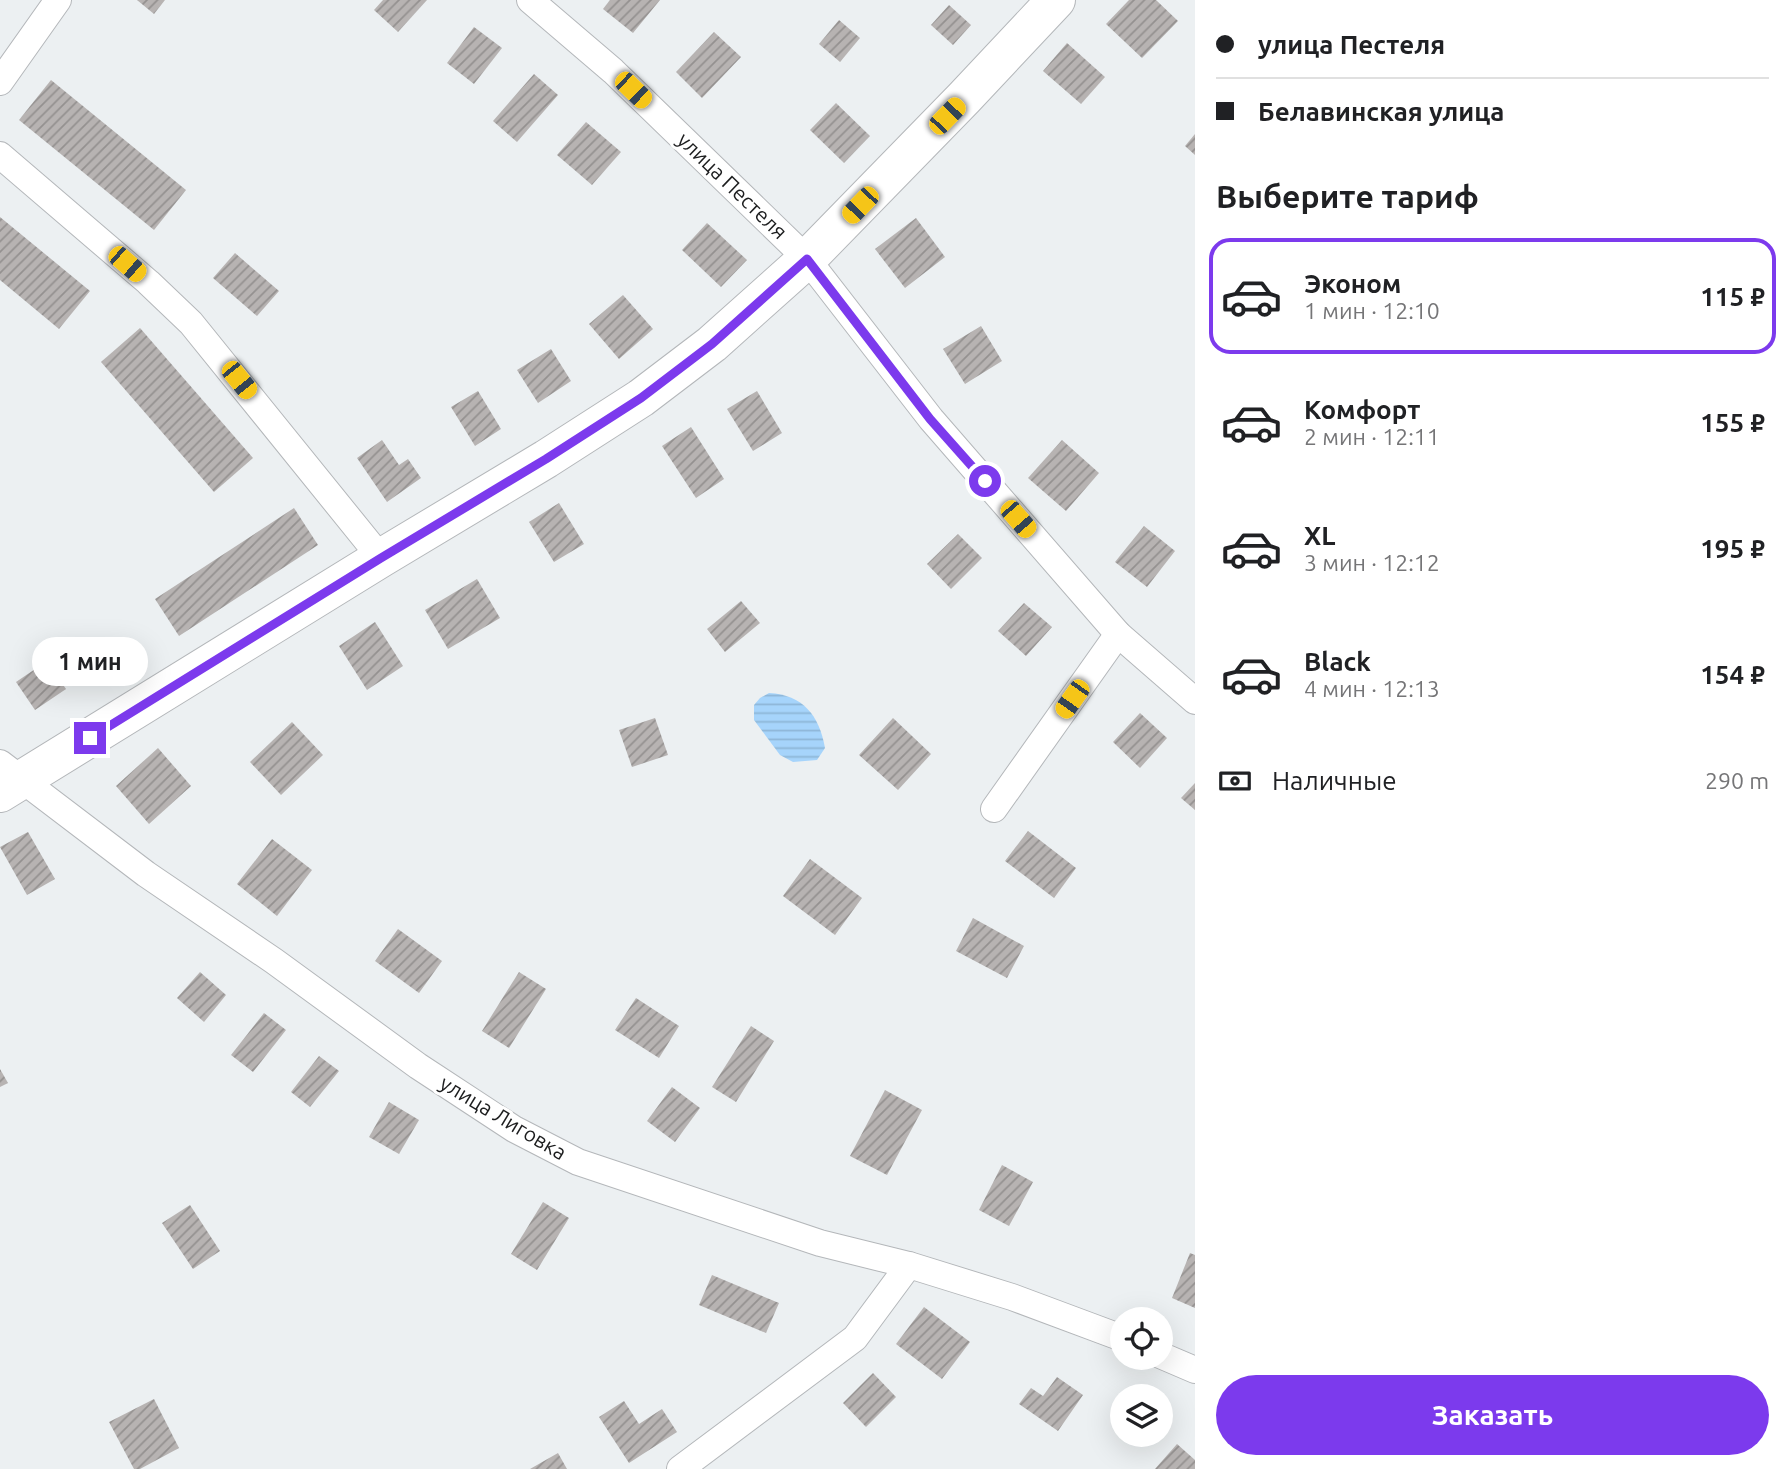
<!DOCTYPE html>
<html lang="ru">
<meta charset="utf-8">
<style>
:root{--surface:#fff;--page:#f6f6f6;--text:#202124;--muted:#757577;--line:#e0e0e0;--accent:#7c3aed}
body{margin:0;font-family:Ubuntu,sans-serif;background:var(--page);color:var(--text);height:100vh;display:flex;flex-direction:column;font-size:26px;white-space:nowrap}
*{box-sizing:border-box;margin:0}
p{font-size:23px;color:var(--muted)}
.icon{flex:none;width:38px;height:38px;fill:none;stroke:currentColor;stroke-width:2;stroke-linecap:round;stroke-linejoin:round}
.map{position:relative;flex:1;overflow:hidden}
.drawer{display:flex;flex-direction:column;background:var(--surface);width:595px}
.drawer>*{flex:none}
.top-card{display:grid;align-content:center;height:154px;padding:0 21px;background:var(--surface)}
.buttons{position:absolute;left:1110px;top:1307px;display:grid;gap:14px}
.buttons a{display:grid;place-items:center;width:63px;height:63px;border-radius:50%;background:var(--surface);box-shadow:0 7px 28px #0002;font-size:35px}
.end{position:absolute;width:32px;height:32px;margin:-16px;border:9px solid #7c3aed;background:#fff;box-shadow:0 0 0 4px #fff}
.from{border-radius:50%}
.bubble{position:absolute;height:49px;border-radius:24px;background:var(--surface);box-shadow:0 7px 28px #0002;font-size:23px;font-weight:600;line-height:49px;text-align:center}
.car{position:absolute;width:21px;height:42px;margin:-21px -10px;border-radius:9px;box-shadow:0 0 5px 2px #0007;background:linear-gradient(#f5c518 24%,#345 0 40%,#f5c518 0 76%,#345 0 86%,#f5c518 0)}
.top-card b{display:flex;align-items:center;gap:24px;height:66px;font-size:26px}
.top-card b+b{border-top:2px solid var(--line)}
.top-card i{width:18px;height:18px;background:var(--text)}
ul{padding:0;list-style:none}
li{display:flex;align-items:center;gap:21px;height:116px;margin:0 14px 10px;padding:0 7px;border:4px solid transparent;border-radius:21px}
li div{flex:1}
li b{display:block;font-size:26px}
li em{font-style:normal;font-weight:600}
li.selected{border-color:var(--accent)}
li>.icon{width:63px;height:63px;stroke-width:1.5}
h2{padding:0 21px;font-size:32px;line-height:84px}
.pay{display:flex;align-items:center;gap:18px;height:77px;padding:0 21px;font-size:26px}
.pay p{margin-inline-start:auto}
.cta{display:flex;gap:14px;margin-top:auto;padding:14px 21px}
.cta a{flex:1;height:80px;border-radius:42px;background:var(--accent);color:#fff;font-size:28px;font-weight:600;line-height:80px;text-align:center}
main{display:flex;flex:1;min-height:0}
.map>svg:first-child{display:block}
</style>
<main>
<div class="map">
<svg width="1195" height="1469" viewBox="0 0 1195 1469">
<defs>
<pattern id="water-rules" width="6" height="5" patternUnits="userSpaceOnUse" patternTransform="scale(1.75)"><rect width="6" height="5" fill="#a6d4fb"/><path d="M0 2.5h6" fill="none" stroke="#8eb6d7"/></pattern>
<pattern id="building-hatch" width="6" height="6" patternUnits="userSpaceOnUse" patternTransform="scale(1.75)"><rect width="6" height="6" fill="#b7b3b2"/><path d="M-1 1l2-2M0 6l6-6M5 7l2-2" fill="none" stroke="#949190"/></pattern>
</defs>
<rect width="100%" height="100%" fill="#ecf0f2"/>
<path fill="url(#water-rules)" d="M769,693c34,2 50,22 56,55l-8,12 -24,2 -13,-7 -26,-35v-15l6,-7z"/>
<g fill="url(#building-hatch)">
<path d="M137,0h28l-11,14z"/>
<path d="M383,0h44l-29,32 -24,-22z"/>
<path d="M610,0h50l-27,33 -30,-24z"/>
<path d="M1129,0h27l22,21 -36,37 -36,-34z"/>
<path d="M949,5l22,20 -18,20 -22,-20z"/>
<path d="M839,20l21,18 -20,24 -21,-18z"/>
<path d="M474,27l28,21 -28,36 -27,-21z"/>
<path d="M714,32l27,25 -39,41 -26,-26z"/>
<path d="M1067,43l38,34 -24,27 -38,-33z"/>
<path d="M534,74l24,21 -41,47 -24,-21z"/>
<path d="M51,80l135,110 -32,40 -135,-110z"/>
<path d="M836,103l34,33 -26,27 -34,-33z"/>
<path d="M586,122l35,30 -29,33 -35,-30z"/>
<path d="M1195,134v21l-10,-9z"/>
<path d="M0,217l90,74 -31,38 -59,-49z"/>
<path d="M916,218l29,39 -40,31 -30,-39z"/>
<path d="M707,223l40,37 -26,27 -39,-37z"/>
<path d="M235,253l44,38 -22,25 -44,-38z"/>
<path d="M623,295l30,34 -34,30 -30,-35z"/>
<path d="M981,326l21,35 -37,23 -22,-35z"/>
<path d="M140,328l113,130 -39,34 -113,-130z"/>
<path d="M551,349l20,32 -33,22 -21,-33z"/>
<path d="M478,391l23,38 -26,17 -24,-39z"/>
<path d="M757,391l25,42 -29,18 -26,-42z"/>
<path d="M691,427l33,52 -28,19 -34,-52z"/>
<path d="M382,440l17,25 9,-6 13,19 -34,24 -30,-44z"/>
<path d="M1062,440l37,33 -33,38 -38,-33z"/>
<path d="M559,503l25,41 -30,18 -25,-40z"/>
<path d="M294,508l24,37 -139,91 -24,-37z"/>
<path d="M1144,526l31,25 -28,36 -32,-25z"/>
<path d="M958,534l24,24 -31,31 -24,-25z"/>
<path d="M477,579l23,39 -52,31 -23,-39z"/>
<path d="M741,601l19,22 -35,29 -18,-23z"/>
<path d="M1024,603l28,24 -26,29 -28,-25z"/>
<path d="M375,622l28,44 -36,24 -28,-44z"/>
<path d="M47,661l19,28 -31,21 -19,-28z"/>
<path d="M1140,713l27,25 -27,30 -27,-26z"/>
<path d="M655,718l13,37 -36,12 -13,-37z"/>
<path d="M893,718l38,36 -33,36 -39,-35z"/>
<path d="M292,722l31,33 -42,40 -31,-33z"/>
<path d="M158,748l33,38 -42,38 -33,-38z"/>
<path d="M1195,783v27l-14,-12z"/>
<path d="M1028,831l48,37 -22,30 -49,-37z"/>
<path d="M28,832l27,47 -28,16 -27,-48z"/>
<path d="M272,839l40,31 -35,46 -40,-32z"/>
<path d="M810,859l52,39 -27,37 -52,-39z"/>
<path d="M973,918l51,28 -17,32 -51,-27z"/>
<path d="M398,929l44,32 -23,32 -44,-32z"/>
<path d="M200,972l26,23 -22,27 -27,-24z"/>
<path d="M519,972l27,17 -37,59 -27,-17z"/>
<path d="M636,998l43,28 -20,32 -44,-28z"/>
<path d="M264,1013l22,17 -33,42 -22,-17z"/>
<path d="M751,1026l23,15 -38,61 -24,-15z"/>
<path d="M319,1056l20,15 -29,36 -19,-15z"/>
<path d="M0,1069l8,14 -8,4z"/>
<path d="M672,1087l28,21 -25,34 -28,-21z"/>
<path d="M885,1090l37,20 -35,65 -37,-19z"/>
<path d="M389,1102l30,18 -20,34 -30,-17z"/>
<path d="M1002,1165l31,17 -24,44 -30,-16z"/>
<path d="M543,1202l26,16 -32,52 -26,-16z"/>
<path d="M190,1205l30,46 -27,18 -31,-46z"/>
<path d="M1190,1253l5,2v53l-23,-10z"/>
<path d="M712,1275l67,28 -13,30 -67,-28z"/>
<path d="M924,1307l46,35 -28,37 -46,-35z"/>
<path d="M873,1373l23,24 -30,30 -23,-24z"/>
<path d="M1057,1377l26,18 -25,36 -39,-27 12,-16 12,8z"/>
<path d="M154,1399l25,49 -39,21h-6l-25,-47z"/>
<path d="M624,1401l15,23 23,-15 15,23 -48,31 -30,-46z"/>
<path d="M1177,1444l18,16v9h-40z"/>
<path d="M558,1453l9,16h-37z"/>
</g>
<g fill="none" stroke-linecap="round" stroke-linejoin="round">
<defs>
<g id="minor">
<path d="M530,0l83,71 194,188 124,160 187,215 77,67"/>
<path d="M0,82l58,-82"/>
<path d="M0,155l148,127 43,41 190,235"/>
<path d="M0,763l146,111 128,87 144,105 96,63 64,33 242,81 89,22 103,32 110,41"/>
<path d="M994,809l124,-175"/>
<path d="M1160,1355l35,15"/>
<path d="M680,1469l175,-131 54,-73"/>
</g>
<path id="secondary" d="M0,793l381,-235 165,-99 95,-61 71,-54 95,-85 157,-161 92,-98"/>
</defs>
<use href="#minor" stroke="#b4b7ba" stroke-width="28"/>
<use href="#secondary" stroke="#b4b7ba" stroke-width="40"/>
<use href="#minor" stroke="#fff" stroke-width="26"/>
<use href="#secondary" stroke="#fff" stroke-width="38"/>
</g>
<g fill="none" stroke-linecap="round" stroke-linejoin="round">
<path stroke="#7c3aed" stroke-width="9" d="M90,738l291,-180 165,-99 95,-61 71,-54 95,-85 123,160 55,62"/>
</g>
<g text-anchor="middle" stroke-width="6" stroke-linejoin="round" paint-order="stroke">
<g font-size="21" fill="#1c1d1e" stroke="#fff">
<text transform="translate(732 186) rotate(44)" y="7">улица Пестеля</text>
<text transform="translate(503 1118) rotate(31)" y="7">улица Лиговка</text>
</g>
</g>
</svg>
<div class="buttons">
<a><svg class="icon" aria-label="locate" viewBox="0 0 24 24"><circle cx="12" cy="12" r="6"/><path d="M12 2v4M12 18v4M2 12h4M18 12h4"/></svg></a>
<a><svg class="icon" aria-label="layers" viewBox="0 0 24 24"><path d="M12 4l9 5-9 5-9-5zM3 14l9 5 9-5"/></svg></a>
</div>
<i class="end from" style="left:985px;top:481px"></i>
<i class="end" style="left:90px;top:738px"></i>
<div class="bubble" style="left:32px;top:637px;width:116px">1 мин</div>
<i class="car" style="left:633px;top:90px;rotate:134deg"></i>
<i class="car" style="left:947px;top:116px;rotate:44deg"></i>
<i class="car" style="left:860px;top:205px;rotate:224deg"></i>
<i class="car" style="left:127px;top:264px;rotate:131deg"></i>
<i class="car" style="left:239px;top:380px;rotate:141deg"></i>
<i class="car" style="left:1018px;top:519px;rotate:139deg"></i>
<i class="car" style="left:1072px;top:699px;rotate:215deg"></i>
</div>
<section class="drawer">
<div class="top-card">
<b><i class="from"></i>улица Пестеля</b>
<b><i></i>Белавинская улица</b>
</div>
<h2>Выберите тариф</h2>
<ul>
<li class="selected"><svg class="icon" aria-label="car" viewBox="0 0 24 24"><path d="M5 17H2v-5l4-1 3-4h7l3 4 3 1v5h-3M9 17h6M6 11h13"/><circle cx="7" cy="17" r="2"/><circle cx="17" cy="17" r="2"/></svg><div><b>Эконом</b><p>1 мин · 12:10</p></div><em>115 ₽</em></li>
<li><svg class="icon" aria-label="car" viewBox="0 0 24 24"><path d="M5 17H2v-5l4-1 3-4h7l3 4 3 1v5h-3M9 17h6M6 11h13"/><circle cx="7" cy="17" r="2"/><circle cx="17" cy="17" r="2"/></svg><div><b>Комфорт</b><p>2 мин · 12:11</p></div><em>155 ₽</em></li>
<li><svg class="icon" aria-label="car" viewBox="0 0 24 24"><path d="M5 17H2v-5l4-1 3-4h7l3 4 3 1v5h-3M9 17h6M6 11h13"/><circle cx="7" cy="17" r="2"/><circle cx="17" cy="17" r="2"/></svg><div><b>XL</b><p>3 мин · 12:12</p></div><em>195 ₽</em></li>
<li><svg class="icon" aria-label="car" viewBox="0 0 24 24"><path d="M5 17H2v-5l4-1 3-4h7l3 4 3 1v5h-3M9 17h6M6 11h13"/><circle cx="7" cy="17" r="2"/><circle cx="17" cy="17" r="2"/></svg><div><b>Black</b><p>4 мин · 12:13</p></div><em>154 ₽</em></li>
</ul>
<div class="pay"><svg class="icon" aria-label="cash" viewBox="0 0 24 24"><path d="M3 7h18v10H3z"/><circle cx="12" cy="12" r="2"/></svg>Наличные<p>290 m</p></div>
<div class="cta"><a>Заказать</a></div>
</section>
</main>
